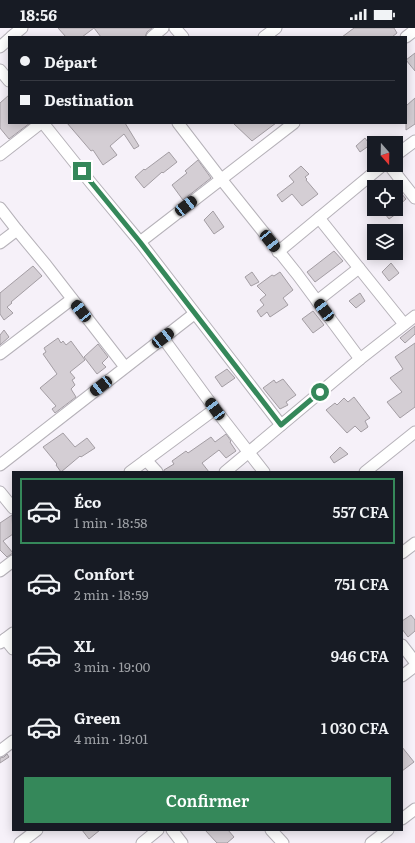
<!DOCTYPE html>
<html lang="fr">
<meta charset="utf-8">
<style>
:root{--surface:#171b24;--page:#20242c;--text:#f1f3f6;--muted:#9ea1a6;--line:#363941;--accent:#35885a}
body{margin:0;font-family:Literata,serif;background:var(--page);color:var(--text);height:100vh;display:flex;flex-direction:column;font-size:15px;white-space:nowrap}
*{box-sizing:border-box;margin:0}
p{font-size:13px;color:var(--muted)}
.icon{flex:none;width:22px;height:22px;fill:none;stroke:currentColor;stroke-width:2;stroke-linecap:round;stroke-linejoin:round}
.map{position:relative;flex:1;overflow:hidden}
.panel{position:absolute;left:12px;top:443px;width:391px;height:360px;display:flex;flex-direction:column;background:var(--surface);border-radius:0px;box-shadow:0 2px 10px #0003}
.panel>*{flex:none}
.guide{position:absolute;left:8px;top:8px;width:399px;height:88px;border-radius:0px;box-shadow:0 2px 10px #0003;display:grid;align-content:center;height:88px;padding:0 12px;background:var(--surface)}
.needle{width:26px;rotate:160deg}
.fabs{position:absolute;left:367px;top:108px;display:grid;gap:8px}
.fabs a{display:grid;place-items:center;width:36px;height:36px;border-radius:0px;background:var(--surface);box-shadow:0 2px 10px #0003;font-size:20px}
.end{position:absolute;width:18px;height:18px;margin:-9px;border:5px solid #35885a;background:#fff;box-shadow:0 0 0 2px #fff}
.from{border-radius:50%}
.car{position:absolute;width:12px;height:24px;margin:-12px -6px;border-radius:5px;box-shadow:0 0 3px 1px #0007;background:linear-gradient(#222 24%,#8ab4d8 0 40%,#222 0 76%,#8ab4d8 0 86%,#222 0)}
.guide b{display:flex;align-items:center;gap:14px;height:38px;font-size:15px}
.guide b+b{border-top:1px solid var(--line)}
.guide i{width:10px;height:10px;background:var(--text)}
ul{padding:7px 0 0;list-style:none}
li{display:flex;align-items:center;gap:12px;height:66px;margin:0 8px 6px;padding:0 4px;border:2px solid transparent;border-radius:0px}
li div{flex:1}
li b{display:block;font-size:15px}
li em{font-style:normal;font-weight:600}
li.current{border-color:var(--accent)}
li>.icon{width:36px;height:36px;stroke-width:1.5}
.primary-button{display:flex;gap:8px;margin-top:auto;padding:8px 12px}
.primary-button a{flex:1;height:46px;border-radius:0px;background:var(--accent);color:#fff;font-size:16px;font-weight:600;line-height:46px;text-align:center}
.status{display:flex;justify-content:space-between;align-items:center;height:28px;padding:0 20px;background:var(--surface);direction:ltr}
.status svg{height:11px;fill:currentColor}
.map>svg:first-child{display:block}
</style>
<div class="status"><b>18:56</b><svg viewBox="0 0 49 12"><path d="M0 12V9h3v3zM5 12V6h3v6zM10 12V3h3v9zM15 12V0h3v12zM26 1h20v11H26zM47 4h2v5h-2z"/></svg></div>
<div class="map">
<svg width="415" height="815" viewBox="0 0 415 815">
<rect width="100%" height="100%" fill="#f6f1f9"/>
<g fill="#d4ced4" stroke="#a39da3">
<path d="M58,0h94l-5,4 -2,5h-44l-7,-9 -12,9h-16z"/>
<path d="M354,0h40l3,5 -5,4h-50z"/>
<path d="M415,25v18l-9,-11z"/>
<path d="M9,67v28h21l-21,16 -9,-11v-25z"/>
<path d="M415,70v26l-9,6v-24z"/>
<path d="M67,95h58l14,23 -5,3 -10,-15 -14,12 7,9 -14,10 -10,-15 -2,1z"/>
<path d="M233,95h43l-24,18z"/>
<path d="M365,110l5,7 -10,7 -4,-6z"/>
<path d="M169,124l8,10 -14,11 -1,-1 -18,16 -9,-11 9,-8 1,1z"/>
<path d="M198,132l13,18 -28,22 -11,-15 15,-12 -2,-2z"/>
<path d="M301,138l8,8 -4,3 2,2 -1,1 12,14 -16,12 -10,-12 -10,8 -5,-7 17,-13 -5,-6z"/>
<path d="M401,165l5,6 -10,9v-12z"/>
<path d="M381,181h22l-14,10z"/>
<path d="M213,183l11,16 -10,7 -10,-14z"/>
<path d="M334,223l9,10 -28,21 -8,-10z"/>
<path d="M391,235l8,10 -10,8 -7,-9z"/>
<path d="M33,238l9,10 -31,26 1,1 -5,4 6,6 -9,7 -4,-6v-21z"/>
<path d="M252,244l7,10 -8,4 -6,-9z"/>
<path d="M280,244l13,18 -10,8 5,7 -18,12 -3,-5 -6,5 -4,-6 7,-6 -4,-5 6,-5 -9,-9 15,-11 2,1z"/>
<path d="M360,265l5,8 -9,7 -7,-7z"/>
<path d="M313,283l11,14 -11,8 -11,-14z"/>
<path d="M415,298v8l-10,9 -5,-5z"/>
<path d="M4,302l5,7 -9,8v-10z"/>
<path d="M58,310l3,5 2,-2 3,4 5,-4 14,19 -15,12 5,6 -3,2 3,5 -4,4 5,8 -21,16 -3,-4 4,-3 -16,-18 17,-14 -14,-20 3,-2 -2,-4z"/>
<path d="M415,315v64l-15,11 -13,-16 15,-10 -12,-14 13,-9 -8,-12z"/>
<path d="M98,316l10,13 -6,6 4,4 -9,7 -13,-17z"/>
<path d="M227,341l8,9 -13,9 -7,-10z"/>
<path d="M283,351l13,16 -10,7 2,3 -8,4 -17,-21 11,-8 2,3z"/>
<path d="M354,369l16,21 -5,3 3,6 -7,5 -6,-6 -8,7 -21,-23 9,-7 2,2 7,-7 4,4z"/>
<path d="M63,405l12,14 12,-9 8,10 -14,9 -1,-1 -19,16 -5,-7 1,-1 -14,-17z"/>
<path d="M226,406l5,7 -1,1 6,9 -10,7 -7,-8 -17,13 7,9h-45v-2l10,-6 -2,-3 14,-10 2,2 23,-16 4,5z"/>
<path d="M340,419l8,7 -14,9 -4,-6z"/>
<path d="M12,487l1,19 -10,7 10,12 -6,4 -7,-7v-27z"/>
<path d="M411,587l4,5v11l-7,6 -6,-8v-8z"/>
<path d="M402,719l12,15 -12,9z"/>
<path d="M7,726l2,3 -9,6v-5l4,-1z"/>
<path d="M82,802h18l-11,9z"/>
<path d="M205,802h23l6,7 -7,6h-10z"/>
</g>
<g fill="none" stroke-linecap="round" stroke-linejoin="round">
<defs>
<g id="minor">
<path d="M175,0l8,9"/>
<path d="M11,9l11,-9"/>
<path d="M152,9l11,-9"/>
<path d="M264,9l12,-9"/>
<path d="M406,9l9,-7"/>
<path d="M0,19l9,-8"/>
<path d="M0,42l9,11"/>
<path d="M43,95l48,60 49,59 141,183"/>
<path d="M178,95l43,56 76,95 63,85"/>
<path d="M0,127l41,-32"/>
<path d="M396,127l19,-14"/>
<path d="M389,137l26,33"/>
<path d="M0,180l17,22 29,35 79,102"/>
<path d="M319,190l40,50 45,56"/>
<path d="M140,214l154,-119"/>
<path d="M0,215l17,-13"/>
<path d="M278,224l105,-87"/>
<path d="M317,273l42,-33"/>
<path d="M163,310l52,71 49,63"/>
<path d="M0,326l72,-55"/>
<path d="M146,432l11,12"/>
<path d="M0,437l194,-151"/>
<path d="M130,444l85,-63"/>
<path d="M225,444l135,-113 55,-43"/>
<path d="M365,444l50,-40"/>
<path d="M0,464l13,16"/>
<path d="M402,525l13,-10"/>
<path d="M0,543l13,-10"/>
<path d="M5,611l8,10"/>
<path d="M0,615l13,-10"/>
<path d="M402,617l13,17"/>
<path d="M402,648l13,-10"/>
<path d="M0,723l13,-10"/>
<path d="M402,791l13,-10"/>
<path d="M172,802l10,13"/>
<path d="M271,802l12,13"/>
<path d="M20,815l17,-13"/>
<path d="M142,815l16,-13"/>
<path d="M371,815l17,-13"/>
</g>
</defs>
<use href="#minor" stroke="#b6b2b9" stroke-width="13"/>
<use href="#minor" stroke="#fff" stroke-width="11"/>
</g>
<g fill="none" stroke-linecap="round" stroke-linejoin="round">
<path stroke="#35885a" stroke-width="5" d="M82,143l58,71 141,183 39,-33"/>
</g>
</svg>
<div class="fabs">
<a><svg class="needle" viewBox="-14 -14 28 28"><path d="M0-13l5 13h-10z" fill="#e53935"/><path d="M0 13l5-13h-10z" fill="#9ea1a6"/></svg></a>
<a><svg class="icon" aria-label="locate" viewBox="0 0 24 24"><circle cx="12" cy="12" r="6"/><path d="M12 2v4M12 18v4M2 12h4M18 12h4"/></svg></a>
<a><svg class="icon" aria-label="layers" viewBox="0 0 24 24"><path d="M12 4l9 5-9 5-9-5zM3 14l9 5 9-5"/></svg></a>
</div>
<i class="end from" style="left:320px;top:364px"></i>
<i class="end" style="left:82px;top:143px"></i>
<i class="car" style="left:186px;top:178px;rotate:52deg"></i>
<i class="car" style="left:270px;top:213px;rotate:142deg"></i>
<i class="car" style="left:324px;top:282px;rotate:323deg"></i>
<i class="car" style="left:81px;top:283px;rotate:322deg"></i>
<i class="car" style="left:163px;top:310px;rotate:52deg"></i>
<i class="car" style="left:101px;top:358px;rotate:232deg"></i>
<i class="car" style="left:215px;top:381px;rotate:324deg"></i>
<div class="guide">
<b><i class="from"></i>Départ</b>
<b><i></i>Destination</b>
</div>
<section class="panel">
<ul>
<li class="current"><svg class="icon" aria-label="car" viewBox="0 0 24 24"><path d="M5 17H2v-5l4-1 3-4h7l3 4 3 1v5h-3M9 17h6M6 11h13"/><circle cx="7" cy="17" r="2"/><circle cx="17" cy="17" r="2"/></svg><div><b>Éco</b><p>1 min · 18:58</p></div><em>557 CFA</em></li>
<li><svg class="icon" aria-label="car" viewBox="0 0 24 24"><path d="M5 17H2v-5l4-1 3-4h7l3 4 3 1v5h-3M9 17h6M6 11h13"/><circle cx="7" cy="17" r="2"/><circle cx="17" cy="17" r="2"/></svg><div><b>Confort</b><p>2 min · 18:59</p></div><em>751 CFA</em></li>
<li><svg class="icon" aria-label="car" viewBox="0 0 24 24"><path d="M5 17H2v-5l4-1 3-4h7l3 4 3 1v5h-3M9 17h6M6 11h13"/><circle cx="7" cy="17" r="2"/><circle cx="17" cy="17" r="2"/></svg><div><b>XL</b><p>3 min · 19:00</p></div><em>946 CFA</em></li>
<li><svg class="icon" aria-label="car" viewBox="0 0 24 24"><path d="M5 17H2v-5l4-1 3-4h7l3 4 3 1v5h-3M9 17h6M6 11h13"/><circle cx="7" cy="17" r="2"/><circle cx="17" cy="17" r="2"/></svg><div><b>Green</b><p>4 min · 19:01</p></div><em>1 030 CFA</em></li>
</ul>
<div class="primary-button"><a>Confirmer</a></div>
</section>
</div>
